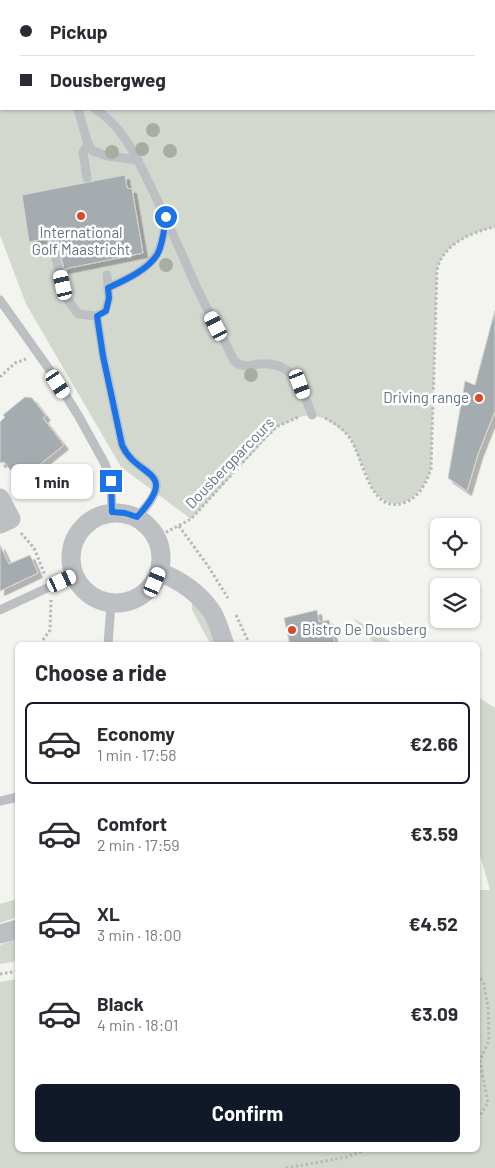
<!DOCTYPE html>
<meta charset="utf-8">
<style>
:root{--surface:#fff;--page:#f7f7f7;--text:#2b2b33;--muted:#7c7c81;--line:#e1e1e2;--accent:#111827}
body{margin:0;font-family:Barlow,sans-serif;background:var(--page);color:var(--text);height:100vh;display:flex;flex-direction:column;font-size:19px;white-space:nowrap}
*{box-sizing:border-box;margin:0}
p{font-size:16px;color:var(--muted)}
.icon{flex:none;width:28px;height:28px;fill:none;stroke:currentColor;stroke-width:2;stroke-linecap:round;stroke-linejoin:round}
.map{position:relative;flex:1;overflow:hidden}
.panel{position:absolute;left:15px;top:642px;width:465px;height:510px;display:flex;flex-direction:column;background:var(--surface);border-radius:8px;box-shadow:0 1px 4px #0004}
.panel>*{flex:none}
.banner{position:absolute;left:0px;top:0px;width:495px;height:110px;box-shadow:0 1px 4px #0004;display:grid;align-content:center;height:110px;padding:0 20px;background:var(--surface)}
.tools{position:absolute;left:430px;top:518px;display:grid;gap:10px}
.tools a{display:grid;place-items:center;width:50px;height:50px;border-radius:8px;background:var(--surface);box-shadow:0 1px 4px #0004;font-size:25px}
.end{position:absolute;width:22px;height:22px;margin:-11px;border:6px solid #1a73e8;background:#fff;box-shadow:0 0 0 2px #fff}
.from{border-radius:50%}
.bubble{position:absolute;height:35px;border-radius:8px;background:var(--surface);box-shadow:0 1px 4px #0004;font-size:16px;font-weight:700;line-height:35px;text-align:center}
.car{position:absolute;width:15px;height:30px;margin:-15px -8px;border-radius:6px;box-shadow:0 0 4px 1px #0007;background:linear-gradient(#fff 24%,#345 0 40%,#fff 0 76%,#345 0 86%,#fff 0)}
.banner b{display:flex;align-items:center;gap:18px;height:48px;font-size:19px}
.banner b+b{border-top:1px solid var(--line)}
.banner i{width:12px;height:12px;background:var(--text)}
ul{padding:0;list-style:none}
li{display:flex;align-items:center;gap:15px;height:82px;margin:0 10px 8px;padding:0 10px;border:2px solid transparent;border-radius:8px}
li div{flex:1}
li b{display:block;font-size:19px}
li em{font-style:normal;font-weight:700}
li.selected{border-color:var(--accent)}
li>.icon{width:45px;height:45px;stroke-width:1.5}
h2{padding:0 20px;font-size:22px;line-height:60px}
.button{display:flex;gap:10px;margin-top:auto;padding:10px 20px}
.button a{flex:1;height:58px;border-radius:8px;background:var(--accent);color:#fff;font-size:20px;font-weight:700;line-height:58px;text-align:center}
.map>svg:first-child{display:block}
</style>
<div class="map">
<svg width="495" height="1168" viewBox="0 0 495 1168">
<defs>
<filter id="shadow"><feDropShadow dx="4.5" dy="4.5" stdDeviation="0" flood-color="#0004"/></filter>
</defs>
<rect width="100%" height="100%" fill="#f3f3ef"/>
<g fill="#d3d8cf" fill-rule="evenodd">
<path d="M0,0h495v227c-24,5 -53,18 -58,43l-6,199c-9,28 -35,50 -58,21l-21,-49 -5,-7 -21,-15 -14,-4 -10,1 -24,10 -87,93 -70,-52 -95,-163 -26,-69zM1,1h493v108h-493z"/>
<path d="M192,599l15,18 11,28h-7l-19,-35z"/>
<path d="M353,618l42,27h-19z"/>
<path d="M478,697l17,11v460h-495v-186l17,-3 1,171h460v-260h12l-12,-42z"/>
<path d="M17,899v18l-17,6v-19z"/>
<path d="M17,939v22l-17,3v-19z"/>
</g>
<g fill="#a4acb0" stroke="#d4d4d2" filter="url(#shadow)">
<path d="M125,175l2,13 5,1 11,64 -79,16 -7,-33 -28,6 -7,-47z"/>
<path d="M495,310v101l-17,43 -11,37 -19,-13 17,-97 10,4z"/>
<path d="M25,397l7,1 14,18 -3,2 21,27 -26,21 -2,-2 -16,13 2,2 -5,2 -5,-2 4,-2 -12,-15 -4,1v-41l5,-5 -2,-2z"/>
<path d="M0,545l9,19 21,-9 8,18 -38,18z"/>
<path d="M317,610l2,12 10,-2 6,25h-45l-6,-27z"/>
</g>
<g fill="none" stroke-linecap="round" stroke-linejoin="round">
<g stroke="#b6b9bb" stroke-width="3" stroke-dasharray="2.5 2.5" stroke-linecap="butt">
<path d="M490,0v1"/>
<path d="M494,13l1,5"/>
<path d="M0,377l15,-14 11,-4"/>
<path d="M325,418c10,5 20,12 26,22 13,20 19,77 55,62 14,-6 20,-19 25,-33l6,-199c5,-25 34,-38 58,-43"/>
<path d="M179,526l29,40 20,32"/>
<path d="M21,533l13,15 11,27"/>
<path d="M157,537l34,-18 74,-81 13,-12 21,-9"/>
<path d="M236,615l14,30"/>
<path d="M43,640l7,-10 1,-30"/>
<path d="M0,974l18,-3"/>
<path d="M478,974l6,10 4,24 1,32 -9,21 8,42 -10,15"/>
<path d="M286,1168l61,-11 18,-7"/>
</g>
<g stroke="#bcc0c3" stroke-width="9">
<path d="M11,0l1,1"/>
<path d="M78,109l10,35 -5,8 4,26"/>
<path d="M95,109c28,17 41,48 55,76 16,33 31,67 46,101 12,26 27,50 38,75 9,7 14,5 25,3 35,-4 43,25 53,51"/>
<path d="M88,144l5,7 14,5 31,4"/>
<path d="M51,240l15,57 12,17 19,2 8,-5 4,-13 -2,-23"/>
<path d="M108,288c16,-8 40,-18 49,-34 6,-10 7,-24 9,-36"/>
<path d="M0,300l49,69 29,46 27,49 6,17 1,31"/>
<path d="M97,316l6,39 19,90c15,34 60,24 15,72"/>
<path d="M0,610l73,-34"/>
<path d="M108,645l3,-41"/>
<path d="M0,801l18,-4"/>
</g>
<g stroke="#bcc0c3" stroke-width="19">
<path d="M0,498l11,21 -11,5"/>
<circle cx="116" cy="558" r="45"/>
<path d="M159,572c21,8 40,21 53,40 6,9 9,23 13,33"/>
<path d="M0,934l18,-5"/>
</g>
</g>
<g fill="#a6aea1">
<circle cx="153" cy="130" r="7"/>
<circle cx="142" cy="149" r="7"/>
<circle cx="170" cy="151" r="7"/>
<circle cx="112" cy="152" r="7"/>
<circle cx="166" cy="265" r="7"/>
<circle cx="251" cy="375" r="7"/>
</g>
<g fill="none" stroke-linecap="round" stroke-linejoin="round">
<path stroke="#1a73e8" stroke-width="6" d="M111,481l1,31 13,1 12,4c44,-48 0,-38 -15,-72l-19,-89 -6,-40 9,-5 3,-13 -1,-10c17,-8 38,-17 49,-33 6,-10 7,-26 9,-38"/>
</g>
<g fill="#d84a2b" stroke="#fff" stroke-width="2">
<circle cx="81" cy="216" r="5"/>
<circle cx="479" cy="398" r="5"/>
<circle cx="292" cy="630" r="5"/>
</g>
<g text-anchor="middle" stroke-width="5" stroke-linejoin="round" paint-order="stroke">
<g font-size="15" fill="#64747f" stroke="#fff">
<text x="81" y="238">International<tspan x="81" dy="17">Golf Maastricht</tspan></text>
<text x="469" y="403" text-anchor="end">Driving range</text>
<text x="302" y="635" text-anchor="start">Bistro De Dousberg</text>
</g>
<g font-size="15" fill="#64747f" stroke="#fff">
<text transform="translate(230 463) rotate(-46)" y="5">Dousbergparcours</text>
</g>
</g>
</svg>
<div class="tools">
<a><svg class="icon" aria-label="locate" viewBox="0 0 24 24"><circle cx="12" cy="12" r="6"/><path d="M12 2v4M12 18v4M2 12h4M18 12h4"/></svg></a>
<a><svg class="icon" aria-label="layers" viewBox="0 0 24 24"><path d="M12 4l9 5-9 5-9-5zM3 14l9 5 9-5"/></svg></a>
</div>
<i class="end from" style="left:166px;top:217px"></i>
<i class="end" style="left:111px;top:481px"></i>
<div class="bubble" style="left:11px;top:464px;width:82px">1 min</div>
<i class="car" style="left:63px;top:285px;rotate:347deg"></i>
<i class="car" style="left:216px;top:326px;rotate:333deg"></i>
<i class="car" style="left:58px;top:384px;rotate:147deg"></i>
<i class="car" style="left:300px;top:384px;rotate:159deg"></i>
<i class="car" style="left:62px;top:581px;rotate:65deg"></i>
<i class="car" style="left:155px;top:582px;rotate:23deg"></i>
<div class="banner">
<b><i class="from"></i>Pickup</b>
<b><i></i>Dousbergweg</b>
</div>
<section class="panel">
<h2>Choose a ride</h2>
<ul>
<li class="selected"><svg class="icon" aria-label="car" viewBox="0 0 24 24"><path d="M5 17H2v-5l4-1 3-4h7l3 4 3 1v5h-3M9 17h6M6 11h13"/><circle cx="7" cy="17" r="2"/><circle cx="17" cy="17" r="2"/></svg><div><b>Economy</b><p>1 min · 17:58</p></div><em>€2.66</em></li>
<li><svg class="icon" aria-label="car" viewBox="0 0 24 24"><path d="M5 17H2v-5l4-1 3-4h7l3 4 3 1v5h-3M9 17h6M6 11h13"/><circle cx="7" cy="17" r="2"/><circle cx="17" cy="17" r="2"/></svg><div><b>Comfort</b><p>2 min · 17:59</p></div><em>€3.59</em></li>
<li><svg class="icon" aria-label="car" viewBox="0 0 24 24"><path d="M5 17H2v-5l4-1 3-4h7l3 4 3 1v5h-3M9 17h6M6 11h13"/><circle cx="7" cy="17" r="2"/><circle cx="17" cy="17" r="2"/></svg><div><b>XL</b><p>3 min · 18:00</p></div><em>€4.52</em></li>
<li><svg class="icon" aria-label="car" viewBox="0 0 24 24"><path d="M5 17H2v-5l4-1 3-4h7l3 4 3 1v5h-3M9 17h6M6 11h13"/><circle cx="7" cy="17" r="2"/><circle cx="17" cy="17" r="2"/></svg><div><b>Black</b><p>4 min · 18:01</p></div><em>€3.09</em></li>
</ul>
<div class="button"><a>Confirm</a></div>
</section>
</div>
